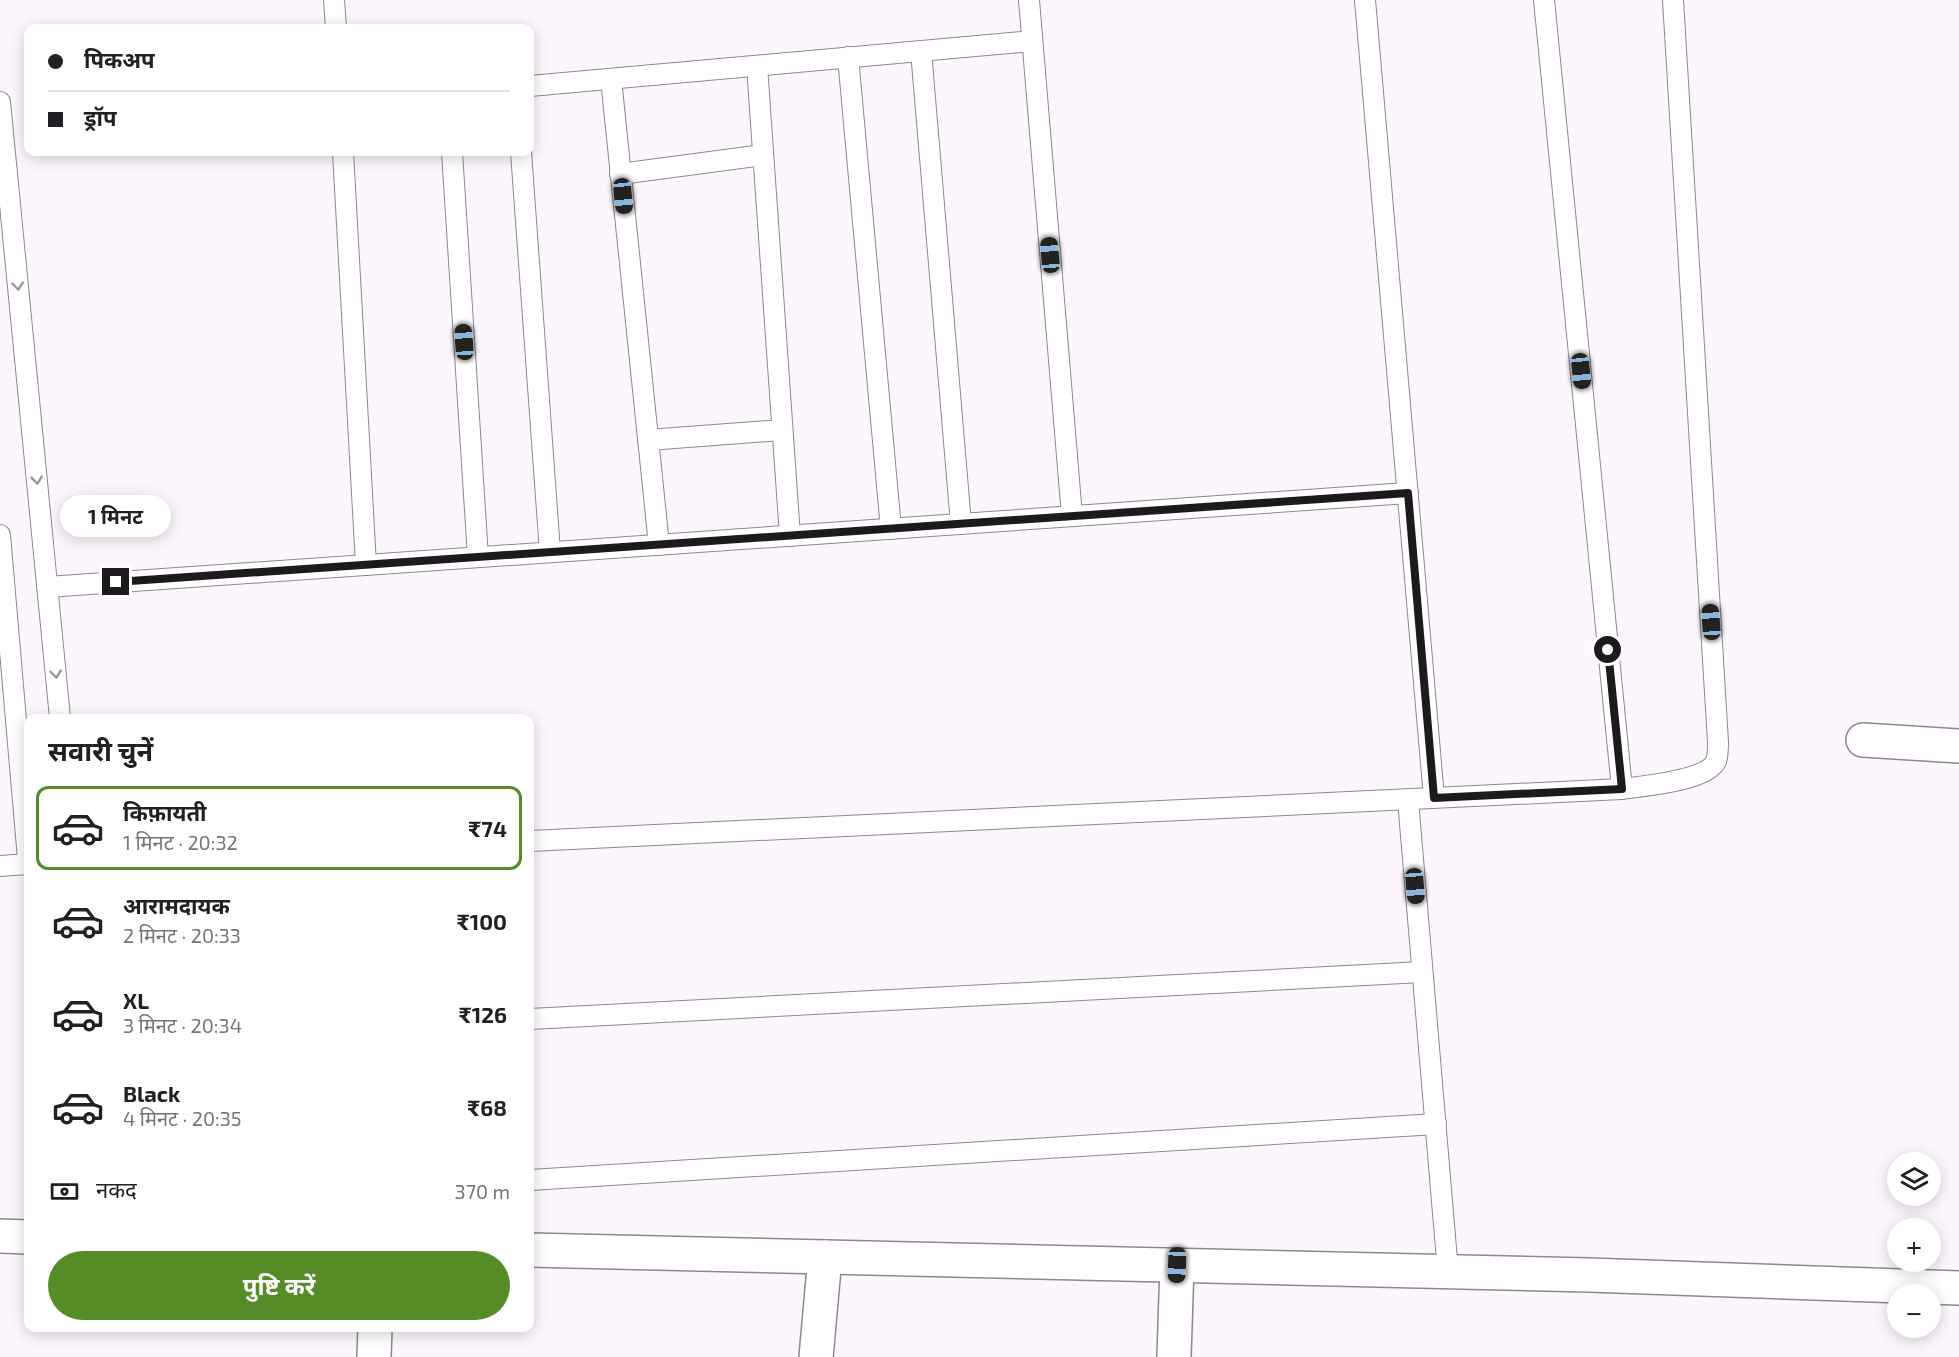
<!DOCTYPE html>
<html lang="hi">
<meta charset="utf-8">
<style>
:root{--surface:#fff;--page:#f2f2f2;--text:#202124;--muted:#757577;--line:#e0e0e0;--accent:#558c27}
body{margin:0;font-family:"Exo 2","Noto Sans Devanagari",sans-serif;background:var(--page);color:var(--text);height:100vh;display:flex;flex-direction:column;font-size:22px;white-space:nowrap}
*{box-sizing:border-box;margin:0}
p{font-size:20px;color:var(--muted)}
.icon{flex:none;width:33px;height:33px;fill:none;stroke:currentColor;stroke-width:2;stroke-linecap:round;stroke-linejoin:round}
.map{position:relative;flex:1;overflow:hidden}
.panel{position:absolute;left:24px;top:714px;width:510px;height:618px;display:flex;flex-direction:column;background:var(--surface);border-radius:12px;box-shadow:0 3px 15px #0003}
.panel>*{flex:none}
.hud{position:absolute;left:24px;top:24px;width:510px;height:132px;border-radius:12px;box-shadow:0 3px 15px #0003;display:grid;align-content:center;height:132px;padding:0 24px;background:var(--surface)}
.controls{position:absolute;left:1887px;top:1152px;display:grid;gap:12px}
.controls a{display:grid;place-items:center;width:54px;height:54px;border-radius:50%;background:var(--surface);box-shadow:0 3px 15px #0003;font-size:30px}
.end{position:absolute;width:27px;height:27px;margin:-14px;border:8px solid #1d1a1d;background:#fff;box-shadow:0 0 0 3px #fff}
.from{border-radius:50%}
.bubble{position:absolute;height:42px;border-radius:21px;background:var(--surface);box-shadow:0 3px 15px #0003;font-size:20px;font-weight:700;line-height:42px;text-align:center}
.car{position:absolute;width:18px;height:36px;margin:-18px -9px;border-radius:8px;box-shadow:0 0 4px 2px #0007;background:linear-gradient(#222 24%,#8ab4d8 0 40%,#222 0 76%,#8ab4d8 0 86%,#222 0)}
.hud b{display:flex;align-items:center;gap:21px;height:57px;font-size:22px}
.hud b+b{border-top:2px solid var(--line)}
.hud i{width:15px;height:15px;background:var(--text)}
ul{padding:0;list-style:none}
li{display:flex;align-items:center;gap:18px;height:84px;margin:0 12px 9px;padding:0 12px;border:3px solid transparent;border-radius:12px}
li div{flex:1}
li b{display:block;font-size:22px}
li em{font-style:normal;font-weight:700}
li.selected{border-color:var(--accent)}
li>.icon{width:54px;height:54px;stroke-width:1.5}
h2{padding:0 24px;font-size:27px;line-height:72px}
.pay{display:flex;align-items:center;gap:15px;height:66px;padding:0 24px;font-size:22px}
.pay p{margin-inline-start:auto}
.cta{display:flex;gap:12px;margin-top:auto;padding:12px 24px}
.cta a{flex:1;height:69px;border-radius:36px;background:var(--accent);color:#fff;font-size:24px;font-weight:700;line-height:69px;text-align:center}
.map>svg:first-child{display:block}
</style>
<div class="map">
<svg width="1959" height="1357" viewBox="0 0 1959 1357">
<rect width="100%" height="100%" fill="#fef6fe"/>
<g fill="none" stroke-linecap="round" stroke-linejoin="round">
<defs>
<g id="lane">
<path d="M334,0l2,28"/>
<path d="M1029,0l43,516"/>
<path d="M1365,0l69,798"/>
<path d="M1544,0l78,789"/>
<path d="M921,51l40,473"/>
<path d="M848,57l43,472"/>
<path d="M757,66l33,470"/>
<path d="M611,79l48,466"/>
<path d="M530,86l502,-45"/>
<path d="M0,102l60,616"/>
<path d="M343,152l23,413"/>
<path d="M452,152l26,405"/>
<path d="M521,152l29,400"/>
<path d="M620,174l143,-19"/>
<path d="M648,440l134,-10"/>
<path d="M0,535l28,324"/>
<path d="M47,587l1361,-94"/>
<path d="M1408,800l40,472"/>
<path d="M530,841l1092,-52c21,-3 85,-8 94,-28 2,-5 2,-14 2,-19l-45,-742"/>
<path d="M0,866l28,-2"/>
<path d="M530,1019l892,-47"/>
<path d="M530,1180l906,-56"/>
</g>
<g id="street">
<path d="M1863,740l96,6"/>
<path d="M0,1236l28,1"/>
<path d="M530,1250l1059,25 370,13"/>
<path d="M374,1357l1,-29"/>
<path d="M816,1357l9,-100"/>
<path d="M1174,1357l3,-92"/>
</g>
</defs>
<use href="#lane" stroke="#8f8690" stroke-width="22"/>
<use href="#street" stroke="#8f8690" stroke-width="36"/>
<use href="#lane" stroke="#fff" stroke-width="20"/>
<use href="#street" stroke="#fff" stroke-width="33"/>
</g>
<defs><path id="oneway-chevron" d="M-2-3.5L2.5 0L-2 3.5" fill="none" stroke-width="1.6" stroke-linecap="round" stroke-linejoin="round" transform="scale(1.5)"/></defs>
<g stroke="#999899">
<use href="#oneway-chevron" transform="translate(18 286) rotate(84)"/>
<use href="#oneway-chevron" transform="translate(37 480) rotate(84)"/>
<use href="#oneway-chevron" transform="translate(56 674) rotate(84)"/>
</g>
<g fill="none" stroke-linecap="round" stroke-linejoin="round">
<path stroke="#1d1a1d" stroke-width="8" d="M116,582l1292,-89 26,305 188,-9 -14,-139"/>
</g>
</svg>
<div class="controls">
<a><svg class="icon" aria-label="layers" viewBox="0 0 24 24"><path d="M12 4l9 5-9 5-9-5zM3 14l9 5 9-5"/></svg></a>
<a>+</a>
<a>−</a>
</div>
<i class="end from" style="left:1608px;top:650px"></i>
<i class="end" style="left:116px;top:582px"></i>
<div class="bubble" style="left:60px;top:495px;width:111px">1 मिनट</div>
<i class="car" style="left:623px;top:196px;rotate:174deg"></i>
<i class="car" style="left:1050px;top:255px;rotate:355deg"></i>
<i class="car" style="left:464px;top:342px;rotate:356deg"></i>
<i class="car" style="left:1581px;top:371px;rotate:174deg"></i>
<i class="car" style="left:1711px;top:622px;rotate:356deg"></i>
<i class="car" style="left:1415px;top:886px;rotate:175deg"></i>
<i class="car" style="left:1177px;top:1265px;rotate:182deg"></i>
<div class="hud">
<b><i class="from"></i>पिकअप</b>
<b><i></i>ड्रॉप</b>
</div>
<section class="panel">
<h2>सवारी चुनें</h2>
<ul>
<li class="selected"><svg class="icon" aria-label="car" viewBox="0 0 24 24"><path d="M5 17H2v-5l4-1 3-4h7l3 4 3 1v5h-3M9 17h6M6 11h13"/><circle cx="7" cy="17" r="2"/><circle cx="17" cy="17" r="2"/></svg><div><b>किफ़ायती</b><p>1 मिनट · 20:32</p></div><em>₹74</em></li>
<li><svg class="icon" aria-label="car" viewBox="0 0 24 24"><path d="M5 17H2v-5l4-1 3-4h7l3 4 3 1v5h-3M9 17h6M6 11h13"/><circle cx="7" cy="17" r="2"/><circle cx="17" cy="17" r="2"/></svg><div><b>आरामदायक</b><p>2 मिनट · 20:33</p></div><em>₹100</em></li>
<li><svg class="icon" aria-label="car" viewBox="0 0 24 24"><path d="M5 17H2v-5l4-1 3-4h7l3 4 3 1v5h-3M9 17h6M6 11h13"/><circle cx="7" cy="17" r="2"/><circle cx="17" cy="17" r="2"/></svg><div><b>XL</b><p>3 मिनट · 20:34</p></div><em>₹126</em></li>
<li><svg class="icon" aria-label="car" viewBox="0 0 24 24"><path d="M5 17H2v-5l4-1 3-4h7l3 4 3 1v5h-3M9 17h6M6 11h13"/><circle cx="7" cy="17" r="2"/><circle cx="17" cy="17" r="2"/></svg><div><b>Black</b><p>4 मिनट · 20:35</p></div><em>₹68</em></li>
</ul>
<div class="pay"><svg class="icon" aria-label="cash" viewBox="0 0 24 24"><path d="M3 7h18v10H3z"/><circle cx="12" cy="12" r="2"/></svg>नकद<p>370 m</p></div>
<div class="cta"><a>पुष्टि करें</a></div>
</section>
</div>
